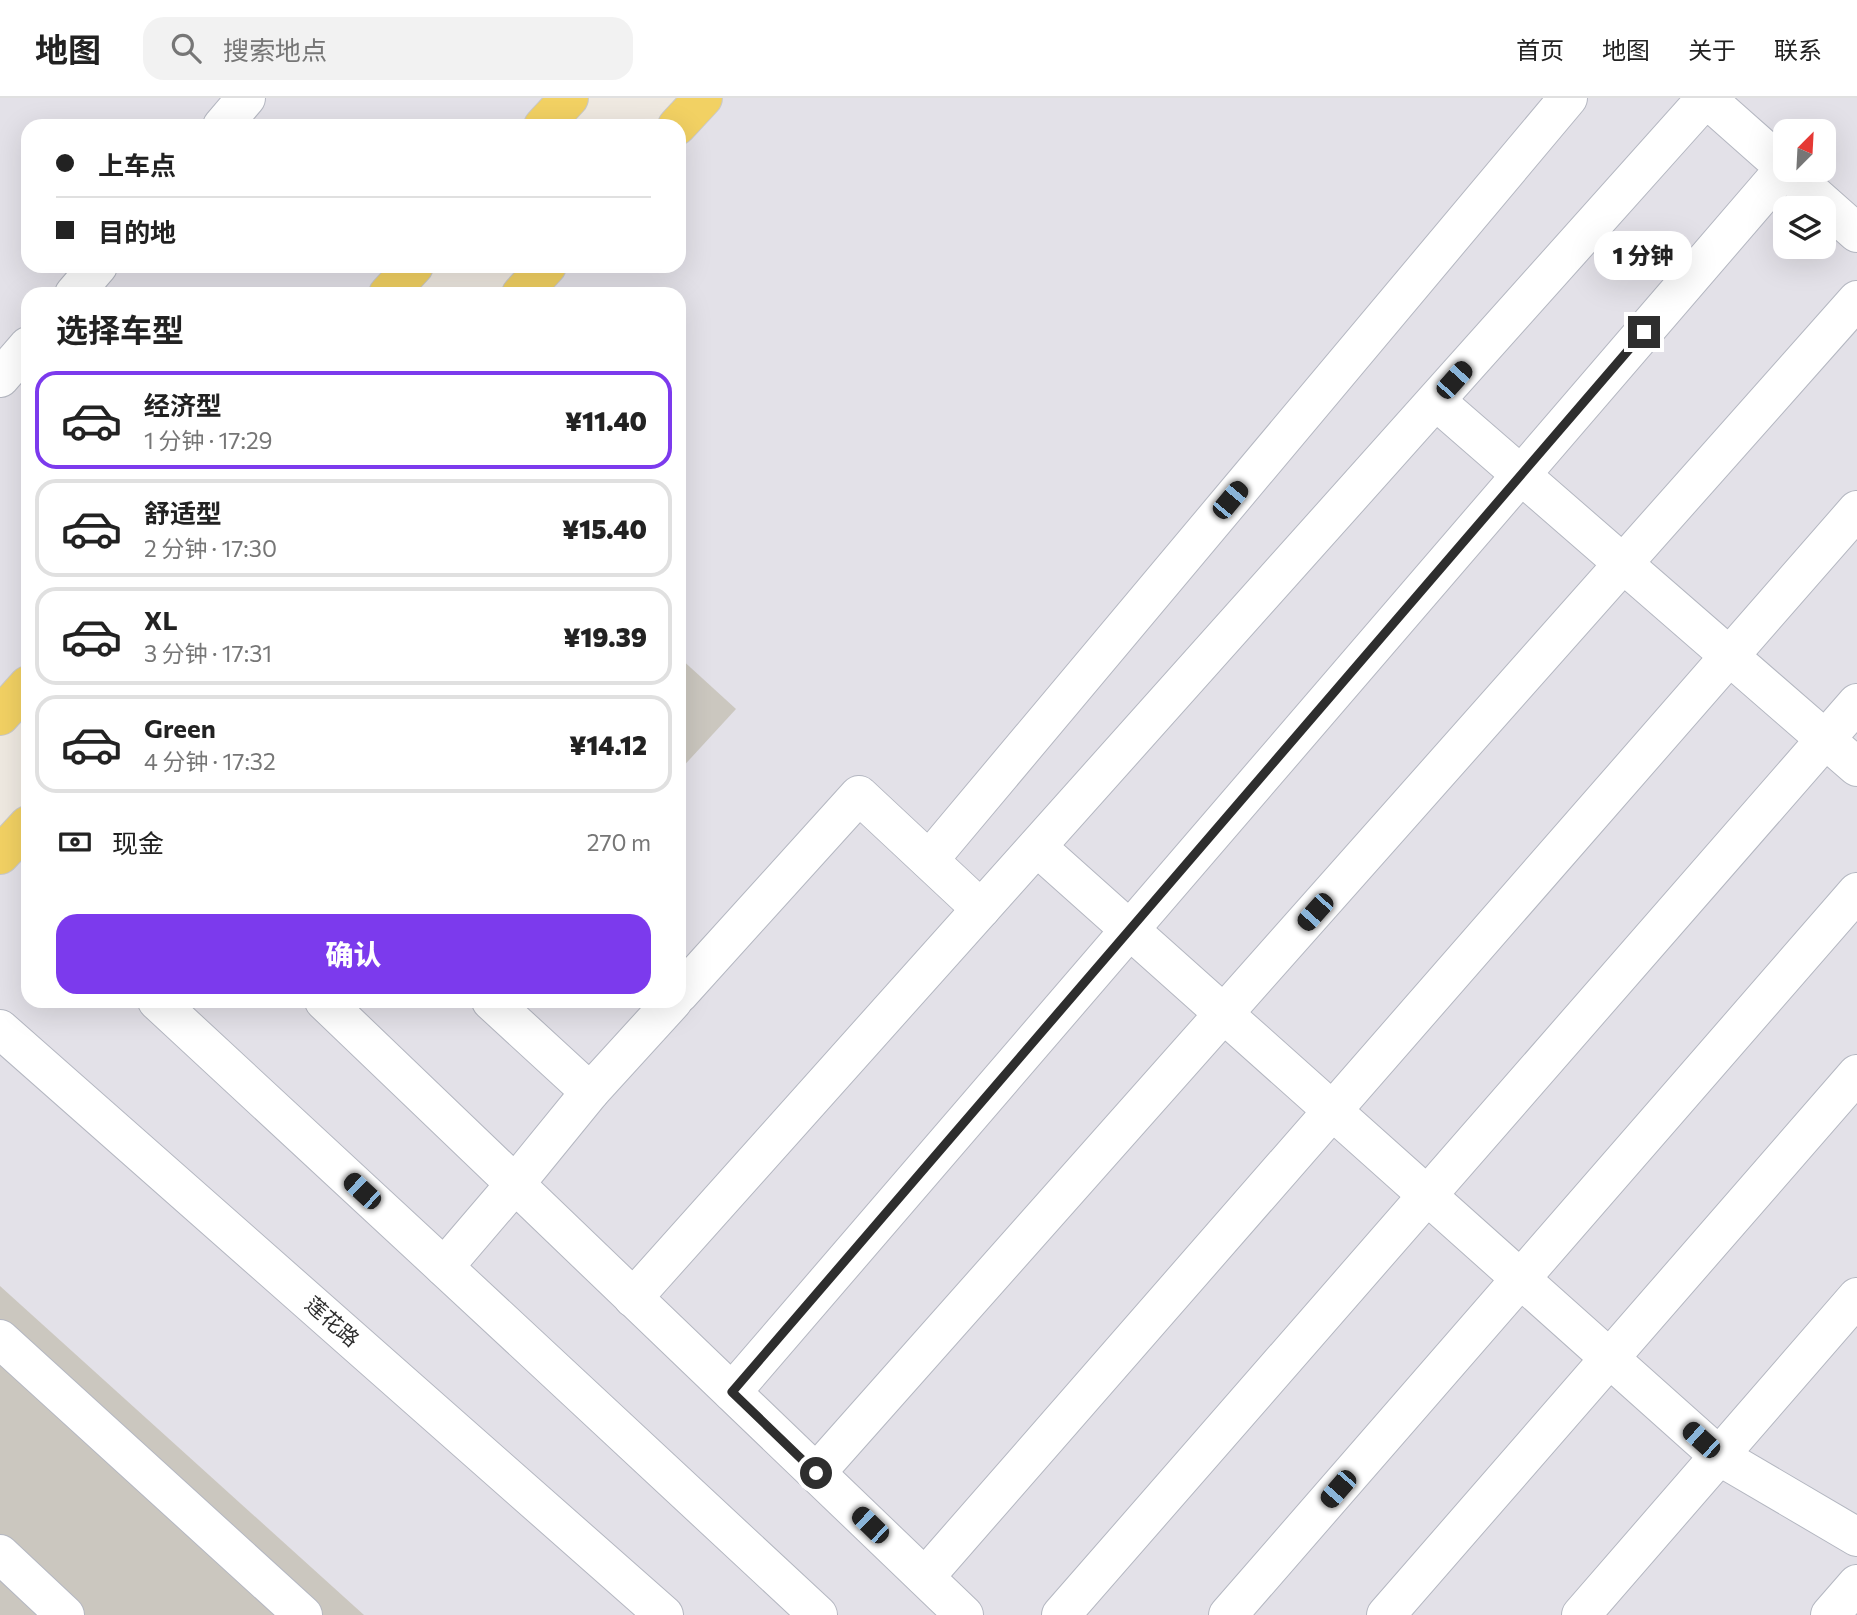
<!DOCTYPE html>
<html lang="zh">
<meta charset="utf-8">
<style>
:root{--surface:#fff;--page:#f2f2f2;--text:#222;--muted:#767676;--line:#e0e0e0;--accent:#7c3aed}
body{margin:0;font-family:Commissioner,"Noto Sans SC",sans-serif;background:var(--page);color:var(--text);height:100vh;display:flex;flex-direction:column;font-size:26px;white-space:nowrap}
*{box-sizing:border-box;margin:0}
p{font-size:23px;color:var(--muted)}
.icon{flex:none;width:38px;height:38px;fill:none;stroke:currentColor;stroke-width:2;stroke-linecap:round;stroke-linejoin:round}
.map{position:relative;flex:1;overflow:hidden}
.panel{position:absolute;left:21px;top:189px;width:665px;height:721px;display:flex;flex-direction:column;background:var(--surface);border-radius:21px;box-shadow:0 7px 28px #0002}
.panel>*{flex:none}
.guide{position:absolute;left:21px;top:21px;width:665px;height:154px;border-radius:21px;box-shadow:0 7px 28px #0002;display:grid;align-content:center;height:154px;padding:0 35px;background:var(--surface)}
.needle{width:46px;rotate:24deg}
.fabs{position:absolute;left:1773px;top:21px;display:grid;gap:14px}
.fabs a{display:grid;place-items:center;width:63px;height:63px;border-radius:14px;background:var(--surface);box-shadow:0 7px 28px #0002;font-size:35px}
.end{position:absolute;width:32px;height:32px;margin:-16px;border:9px solid #2e2e2e;background:#fff;box-shadow:0 0 0 4px #fff}
.from{border-radius:50%}
.bubble{position:absolute;height:49px;border-radius:21px;background:var(--surface);box-shadow:0 7px 28px #0002;font-size:23px;font-weight:800;line-height:49px;text-align:center}
.car{position:absolute;width:21px;height:42px;margin:-21px -10px;border-radius:9px;box-shadow:0 0 5px 2px #0007;background:linear-gradient(#222 24%,#8ab4d8 0 40%,#222 0 76%,#8ab4d8 0 86%,#222 0)}
.guide b{display:flex;align-items:center;gap:24px;height:66px;font-size:26px}
.guide b+b{border-top:2px solid var(--line)}
.guide i{width:18px;height:18px;background:var(--text)}
ul{padding:0;list-style:none}
li{display:flex;align-items:center;gap:21px;height:98px;margin:0 14px 10px;padding:0 21px;border:4px solid var(--line);border-radius:21px}
li div{flex:1}
li b{display:block;font-size:26px}
li em{font-style:normal;font-weight:800}
li.current{border-color:var(--accent)}
li>.icon{width:63px;height:63px;stroke-width:1.5}
h2{padding:0 35px;font-size:32px;line-height:84px}
.pay{display:flex;align-items:center;gap:18px;height:77px;padding:0 35px;font-size:26px}
.pay p{margin-inline-start:auto}
.button{display:flex;gap:14px;margin-top:auto;padding:14px 35px}
.button a{flex:1;height:80px;border-radius:21px;background:var(--accent);color:#fff;font-size:28px;font-weight:800;line-height:80px;text-align:center}
header{display:flex;align-items:center;gap:42px;box-sizing:border-box;height:98px;padding:0 35px;background:var(--surface);border-bottom:2px solid var(--line)}
header strong{font-size:33px}
nav{display:flex;gap:38px;margin-inline-start:auto;font-size:24px}
.search{width:490px;height:63px;background:var(--page);display:flex;align-items:center;gap:18px;box-sizing:border-box;padding:0 24px;border-radius:21px;color:var(--muted);font-size:26px}
.map>svg:first-child{display:block}
</style>
<header>
<strong>地图</strong>
<div class="search"><svg class="icon" aria-label="search" viewBox="0 0 24 24"><circle cx="10" cy="10" r="6"/><path d="M15 15l6 6"/></svg>搜索地点</div>
<nav><a>首页</a><a>地图</a><a>关于</a><a>联系</a></nav>
</header>
<div class="map">
<svg width="1857" height="1517" viewBox="0 0 1857 1517">
<rect width="100%" height="100%" fill="#efe9e1"/>
<g fill="#e3e1e8" fill-rule="evenodd">
<path d="M0,0h569l-26,28h-515v140h386l-26,28h-360v391l-28,31z"/>
<path d="M700,0h1157v1517h-1857v-760l28,-31v177h651v-707h-161l26,-28h135v-140zM1785,33h39v39h-39zM1785,110h39v39h-39z"/>
</g>
<g fill="#cbc7bf">
<path d="M679,559l57,52 -57,62z"/>
<path d="M0,1188l364,329h-364z"/>
</g>
<g fill="none" stroke-linecap="round" stroke-linejoin="round">
<defs>
<g id="minor">
<path d="M222,28l24,-28"/>
<path d="M1786,72l71,63"/>
<path d="M74,196l24,-28"/>
<path d="M0,280l28,-32"/>
<path d="M1436,303l421,366"/>
<path d="M1037,749l682,609 138,81"/>
<path d="M929,762l639,-762"/>
<path d="M679,896l180,-199 122,114"/>
<path d="M157,903l287,266"/>
<path d="M324,903l191,183 75,-92"/>
<path d="M491,903l99,91 83,-91"/>
<path d="M0,931l664,586"/>
<path d="M633,1200l1073,-1200 79,70 -1053,1224"/>
<path d="M0,1241l303,276"/>
<path d="M816,1375l1041,-1173"/>
<path d="M0,1456l65,61"/>
<path d="M925,1479l932,-1067"/>
<path d="M818,1517l-374,-348 71,-83 449,431"/>
<path d="M1061,1517l796,-912"/>
<path d="M1228,1517l629,-723"/>
<path d="M1386,1517l471,-541"/>
<path d="M1581,1517l276,-318"/>
<path d="M1830,1517l27,-31"/>
</g>
<g id="major">
<path d="M543,28l26,-28"/>
<path d="M677,28l26,-28"/>
<path d="M388,196l26,-28"/>
<path d="M521,196l26,-28"/>
<path d="M0,618l28,-31"/>
<path d="M0,757l28,-30"/>
</g>
</defs>
<use href="#minor" stroke="#b4b7c1" stroke-width="40"/>
<use href="#major" stroke="#c9c9c9" stroke-width="40"/>
<use href="#minor" stroke="#fff" stroke-width="38"/>
<use href="#major" stroke="#f2d163" stroke-width="38"/>
</g>
<g fill="none" stroke-linecap="round" stroke-linejoin="round">
<path stroke="#2e2e2e" stroke-width="9" d="M816,1375l-84,-81 912,-1060"/>
</g>
<g text-anchor="middle" stroke-width="7" stroke-linejoin="round" paint-order="stroke">
<g font-size="21" fill="#2e2e2e" stroke="#fff">
<text transform="translate(332 1224) rotate(41)" y="7">莲花路</text>
</g>
</g>
</svg>
<div class="fabs">
<a><svg class="needle" viewBox="-14 -14 28 28"><path d="M0-13l5 13h-10z" fill="#e53935"/><path d="M0 13l5-13h-10z" fill="#767676"/></svg></a>
<a><svg class="icon" aria-label="layers" viewBox="0 0 24 24"><path d="M12 4l9 5-9 5-9-5zM3 14l9 5 9-5"/></svg></a>
</div>
<i class="end from" style="left:816px;top:1375px"></i>
<i class="end" style="left:1644px;top:234px"></i>
<div class="bubble" style="left:1594px;top:133px;width:98px">1 分钟</div>
<i class="car" style="left:1454px;top:282px;rotate:42deg"></i>
<i class="car" style="left:1230px;top:402px;rotate:40deg"></i>
<i class="car" style="left:1315px;top:814px;rotate:222deg"></i>
<i class="car" style="left:362px;top:1093px;rotate:313deg"></i>
<i class="car" style="left:1701px;top:1342px;rotate:312deg"></i>
<i class="car" style="left:1338px;top:1391px;rotate:221deg"></i>
<i class="car" style="left:870px;top:1427px;rotate:314deg"></i>
<div class="guide">
<b><i class="from"></i>上车点</b>
<b><i></i>目的地</b>
</div>
<section class="panel">
<h2>选择车型</h2>
<ul>
<li class="current"><svg class="icon" aria-label="car" viewBox="0 0 24 24"><path d="M5 17H2v-5l4-1 3-4h7l3 4 3 1v5h-3M9 17h6M6 11h13"/><circle cx="7" cy="17" r="2"/><circle cx="17" cy="17" r="2"/></svg><div><b>经济型</b><p>1 分钟 · 17:29</p></div><em>¥11.40</em></li>
<li><svg class="icon" aria-label="car" viewBox="0 0 24 24"><path d="M5 17H2v-5l4-1 3-4h7l3 4 3 1v5h-3M9 17h6M6 11h13"/><circle cx="7" cy="17" r="2"/><circle cx="17" cy="17" r="2"/></svg><div><b>舒适型</b><p>2 分钟 · 17:30</p></div><em>¥15.40</em></li>
<li><svg class="icon" aria-label="car" viewBox="0 0 24 24"><path d="M5 17H2v-5l4-1 3-4h7l3 4 3 1v5h-3M9 17h6M6 11h13"/><circle cx="7" cy="17" r="2"/><circle cx="17" cy="17" r="2"/></svg><div><b>XL</b><p>3 分钟 · 17:31</p></div><em>¥19.39</em></li>
<li><svg class="icon" aria-label="car" viewBox="0 0 24 24"><path d="M5 17H2v-5l4-1 3-4h7l3 4 3 1v5h-3M9 17h6M6 11h13"/><circle cx="7" cy="17" r="2"/><circle cx="17" cy="17" r="2"/></svg><div><b>Green</b><p>4 分钟 · 17:32</p></div><em>¥14.12</em></li>
</ul>
<div class="pay"><svg class="icon" aria-label="cash" viewBox="0 0 24 24"><path d="M3 7h18v10H3z"/><circle cx="12" cy="12" r="2"/></svg>现金<p>270 m</p></div>
<div class="button"><a>确认</a></div>
</section>
</div>
